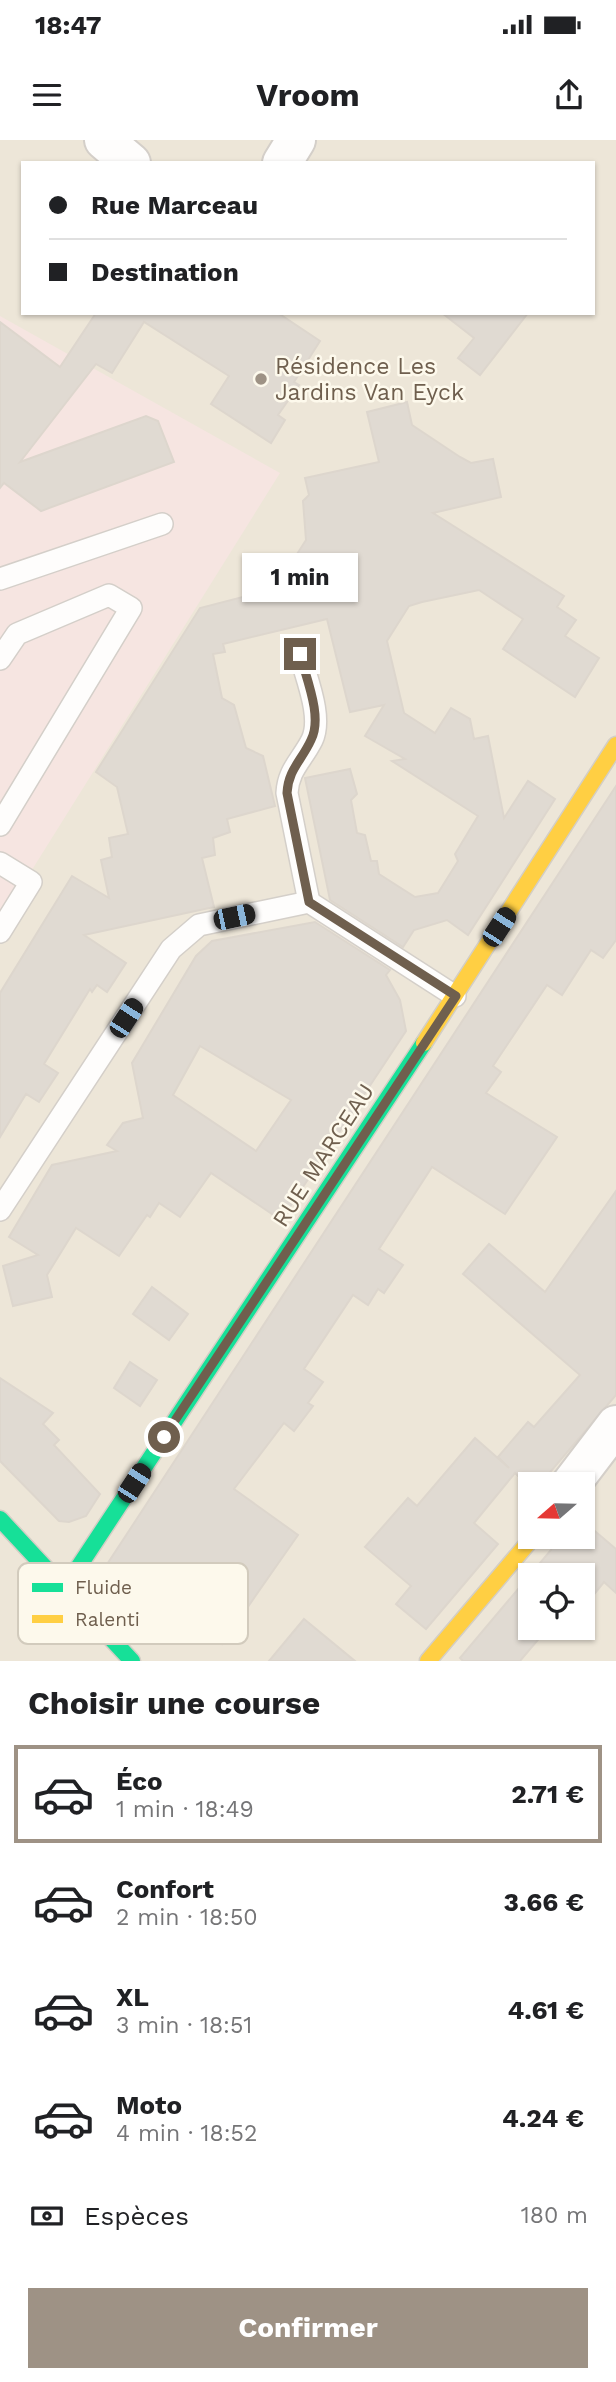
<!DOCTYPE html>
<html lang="fr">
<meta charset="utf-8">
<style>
:root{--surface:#fff;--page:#f6f6f6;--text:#202124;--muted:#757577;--line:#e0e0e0;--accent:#9e9285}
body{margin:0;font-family:"Work Sans",sans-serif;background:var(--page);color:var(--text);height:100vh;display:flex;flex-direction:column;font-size:26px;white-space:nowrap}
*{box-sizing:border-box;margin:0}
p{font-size:23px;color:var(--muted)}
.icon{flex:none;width:38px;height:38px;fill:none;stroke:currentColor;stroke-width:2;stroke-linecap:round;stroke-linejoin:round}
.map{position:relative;height:1521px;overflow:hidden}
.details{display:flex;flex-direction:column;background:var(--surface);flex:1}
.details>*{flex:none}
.hud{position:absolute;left:21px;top:21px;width:574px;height:154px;border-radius:0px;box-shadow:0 2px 5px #0004;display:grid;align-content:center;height:154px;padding:0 28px;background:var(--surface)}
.needle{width:46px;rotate:250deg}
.controls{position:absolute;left:518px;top:1332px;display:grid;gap:14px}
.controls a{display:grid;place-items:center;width:77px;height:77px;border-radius:0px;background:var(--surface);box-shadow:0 2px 5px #0004;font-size:35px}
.end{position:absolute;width:32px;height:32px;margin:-16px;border:9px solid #6f5f4e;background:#fff;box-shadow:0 0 0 4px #fff}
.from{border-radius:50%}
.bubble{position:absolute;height:49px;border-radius:0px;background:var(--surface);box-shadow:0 2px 5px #0004;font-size:23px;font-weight:700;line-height:49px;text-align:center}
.car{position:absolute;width:21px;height:42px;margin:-21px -10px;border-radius:9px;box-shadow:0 0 5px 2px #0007;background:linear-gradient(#222 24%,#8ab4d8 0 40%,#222 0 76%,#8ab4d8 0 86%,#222 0)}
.hud b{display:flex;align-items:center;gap:24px;height:66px;font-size:26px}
.hud b+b{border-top:2px solid var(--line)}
.hud i{width:18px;height:18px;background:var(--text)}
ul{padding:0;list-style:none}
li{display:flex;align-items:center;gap:21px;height:98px;margin:0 14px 10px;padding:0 14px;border:4px solid transparent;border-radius:0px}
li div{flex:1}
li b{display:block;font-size:26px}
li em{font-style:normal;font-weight:700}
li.current{border-color:var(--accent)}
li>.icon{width:63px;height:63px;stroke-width:1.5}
h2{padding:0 28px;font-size:32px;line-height:84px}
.pay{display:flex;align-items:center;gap:18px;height:77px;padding:0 28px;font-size:26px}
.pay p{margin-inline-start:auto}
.action{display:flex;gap:14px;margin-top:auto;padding:14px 28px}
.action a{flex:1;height:80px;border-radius:0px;background:var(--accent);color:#fff;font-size:28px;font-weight:700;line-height:80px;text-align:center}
.status{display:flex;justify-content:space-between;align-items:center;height:49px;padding:0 35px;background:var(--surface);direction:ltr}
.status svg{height:19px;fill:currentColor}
header{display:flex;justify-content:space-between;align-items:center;height:91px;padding:0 28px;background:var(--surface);font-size:32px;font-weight:700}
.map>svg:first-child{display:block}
</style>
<div class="status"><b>18:47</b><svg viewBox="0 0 49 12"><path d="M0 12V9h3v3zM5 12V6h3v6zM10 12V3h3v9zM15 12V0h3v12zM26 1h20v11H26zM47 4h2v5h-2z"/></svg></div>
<header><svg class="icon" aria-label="menu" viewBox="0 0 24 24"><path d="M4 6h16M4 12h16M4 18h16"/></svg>Vroom<svg class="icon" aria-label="share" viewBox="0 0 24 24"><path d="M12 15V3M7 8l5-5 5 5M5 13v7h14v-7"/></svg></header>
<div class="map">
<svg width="616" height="1521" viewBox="0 0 616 1521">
<rect width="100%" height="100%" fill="#f5f2ea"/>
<path fill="#ede6d8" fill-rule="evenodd" d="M0,0h616v1521h-616zM23,23h570v150h-570zM530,1344h53v52h-53zM530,1435h53v53h-53z"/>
<path fill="#f6e5e1" d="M0,176l280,157 -280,448z"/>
<g fill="#e0dad2" stroke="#ddd6cd" stroke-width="2" fill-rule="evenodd">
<path d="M96,173h182l42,28 -26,41 5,3 -21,30 7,5 -14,23 -60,-39 18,-28 -85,-54 -32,51 -16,-9 -76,98 126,-46 12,5 16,41 -133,49 -37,-28 -4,5v-166l60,45z"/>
<path d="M442,173h86l-48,62 -22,-17 16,-20z"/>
<path d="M407,262l5,23 48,32 11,6 22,-4 8,38 -68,16 131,83 -7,11 19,13 -11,16 34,22 -24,39 -72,-48 20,-30 -44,-29 -57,12 -13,4 -22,35 17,72 31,20 16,-25 19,11 4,20 14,-3 16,82 24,-37 27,18 -87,136 -21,-15 -33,10 -11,17 -73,-47 -25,-122 45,-9 7,25 -6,6 6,33 8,2 6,26h6l2,13 36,23 23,-4 20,-32 -3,-7 23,-38 -86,-55 13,-2 -40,-23 19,-31 -34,7 -23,-93 -104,25 2,8 -12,2 9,44 12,7 12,43 17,8 12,50 -48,13 3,13 -17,6 2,17 -13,3 12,49 -130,28 42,28 -19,29 -10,-7 -5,7 -2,-3 -46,75 14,9 -19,29 -13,-8 -26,43v-144l72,-117 37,22 -8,-38 11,-3 -3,-19 19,-4 -11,-47 -21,-15 104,-164 43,-11 3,-8 26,-5 -1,-5 12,-3 23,-36 -3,-39 6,-6 -4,-17 74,-16 -12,-50z"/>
<path d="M616,646v154l-13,18 -12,-8 -29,45 -15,-10 -54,81 8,6 -15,21 71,44 -52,77 -73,-47 -53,82 24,16 -19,28 -6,-4 -10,16 -15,-10 -49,74 19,13 -15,21 5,3 -19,25 -10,-8 -50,66 64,46 -76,109 -66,-49 -12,15 -40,-41z"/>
<path d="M315,782l75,48 -4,5 14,25 6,31 -125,189 -70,-47 -31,44 -21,-14 -9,14 -3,-2 -28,41 -43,-28 -29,47 5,22 -39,9 -10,-40 35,-11 -29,-18 43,-72 65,-14 -10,-6 16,-22 20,-5 -11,-55 64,-107 16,-15zM200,906l91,54 -35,51 -83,-56z"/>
<path d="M616,1051v204l-76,89h-10v3l-15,-14 -41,50 24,21 -72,85 -30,-25 15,-18 -46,-39 43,-49 9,8 58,-68 34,30 -11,-11 30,-35 6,5 46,-52 -117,-101 26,-30 56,48z"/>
<path d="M152,1147l36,27 -19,26 -36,-26z"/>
<path d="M130,1222l27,18 -17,26 -26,-18z"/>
<path d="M0,1238l53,35 -10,11 16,16 -5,5 46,49 -14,22 -17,6 -10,-1 -59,-60z"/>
<path d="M583,1381l33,28v44l-12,-11 -21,26v-33h-53v53h18l-28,33h-57l-3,-3 91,-108 6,-14h26z"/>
<path d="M304,1479l51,42h-86z"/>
</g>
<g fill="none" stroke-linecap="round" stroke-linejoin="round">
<defs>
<g id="lane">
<path d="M0,439l162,-55"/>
<path d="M300,514c6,24 23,63 12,86 -10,20 -24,30 -25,53l22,109"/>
<path d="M0,519l17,-25 92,-39 22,13 -131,217"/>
<path d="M0,723l31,19 -31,50"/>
<path d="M0,1070l171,-261 28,-24 110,-23 146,94"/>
</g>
<g id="street">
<path d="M104,0l27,23"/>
<path d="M282,23l14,-23"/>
<path d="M571,1344l45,-59"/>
</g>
<g id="fast">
<path d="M0,1379l132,142"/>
<path d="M64,1449l360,-546"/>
</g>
<g id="slow">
<path d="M424,903l192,-298"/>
<path d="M428,1521l106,-125"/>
</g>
</defs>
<use href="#lane" stroke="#d4cfc9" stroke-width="24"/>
<use href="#street" stroke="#d4cfc9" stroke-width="42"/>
<use href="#fast" stroke="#d3cec5" stroke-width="19"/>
<use href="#slow" stroke="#d3cec5" stroke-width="19"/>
<use href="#lane" stroke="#fefdfc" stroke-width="21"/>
<use href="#street" stroke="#fefdfc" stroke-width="38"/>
<use href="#fast" stroke="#16e098" stroke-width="16"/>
<use href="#slow" stroke="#ffcf43" stroke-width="16"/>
</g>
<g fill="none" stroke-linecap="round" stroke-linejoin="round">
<path stroke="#6f5f4e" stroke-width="9" d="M164,1297l292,-441 -147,-94 -22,-109c1,-23 15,-33 24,-53 12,-23 -5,-62 -11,-86"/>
</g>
<circle fill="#9e9285" stroke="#fdf9ec" stroke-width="2.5" cx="261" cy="239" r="7"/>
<g text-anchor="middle" stroke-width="5" stroke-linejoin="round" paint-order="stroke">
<g font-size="23" fill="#6f5f4e" stroke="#fdf9ec" text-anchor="start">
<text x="275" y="234">Résidence Les<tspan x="275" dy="26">Jardins Van Eyck</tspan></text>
</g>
<g font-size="23" fill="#6f5f4e" stroke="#fdf9ec">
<text transform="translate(323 1015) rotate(-57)" y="8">RUE MARCEAU</text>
</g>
</g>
<rect x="18" y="1423" width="230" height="81" rx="10" fill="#fdf9ec" stroke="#d2cbbd" stroke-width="2"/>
<rect x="32" y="1443" width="31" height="9" fill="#16e098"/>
<rect x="32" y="1475" width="31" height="8" fill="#ffcf43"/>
<g font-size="19" fill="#6f5f4e">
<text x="75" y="1454">Fluide</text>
<text x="75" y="1486">Ralenti</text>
</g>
</svg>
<div class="controls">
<a><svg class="needle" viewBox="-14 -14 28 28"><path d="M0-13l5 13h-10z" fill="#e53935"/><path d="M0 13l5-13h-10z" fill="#757577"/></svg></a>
<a><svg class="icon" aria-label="locate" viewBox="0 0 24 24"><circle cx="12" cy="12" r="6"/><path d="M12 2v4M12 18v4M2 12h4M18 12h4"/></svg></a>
</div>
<i class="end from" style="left:164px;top:1297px"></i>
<i class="end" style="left:300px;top:514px"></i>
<div class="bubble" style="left:242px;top:413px;width:116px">1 min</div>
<i class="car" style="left:234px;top:777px;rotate:78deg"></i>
<i class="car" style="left:499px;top:787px;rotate:33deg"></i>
<i class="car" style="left:126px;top:878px;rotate:33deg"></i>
<i class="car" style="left:134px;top:1343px;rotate:33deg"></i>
<div class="hud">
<b><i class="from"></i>Rue Marceau</b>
<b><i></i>Destination</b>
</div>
</div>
<section class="details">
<h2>Choisir une course</h2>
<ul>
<li class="current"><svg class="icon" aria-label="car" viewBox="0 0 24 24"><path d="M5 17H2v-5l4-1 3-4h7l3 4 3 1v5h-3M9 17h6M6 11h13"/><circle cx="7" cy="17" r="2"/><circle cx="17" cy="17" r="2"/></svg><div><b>Éco</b><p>1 min · 18:49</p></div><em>2.71 €</em></li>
<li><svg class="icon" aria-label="car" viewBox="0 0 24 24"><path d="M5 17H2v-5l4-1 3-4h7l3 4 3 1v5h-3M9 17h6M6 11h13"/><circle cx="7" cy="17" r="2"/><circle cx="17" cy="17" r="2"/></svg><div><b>Confort</b><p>2 min · 18:50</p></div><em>3.66 €</em></li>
<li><svg class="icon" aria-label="car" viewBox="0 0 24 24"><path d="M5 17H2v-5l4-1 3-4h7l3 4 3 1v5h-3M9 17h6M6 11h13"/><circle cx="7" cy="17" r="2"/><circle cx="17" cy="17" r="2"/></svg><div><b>XL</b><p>3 min · 18:51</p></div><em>4.61 €</em></li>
<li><svg class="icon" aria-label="car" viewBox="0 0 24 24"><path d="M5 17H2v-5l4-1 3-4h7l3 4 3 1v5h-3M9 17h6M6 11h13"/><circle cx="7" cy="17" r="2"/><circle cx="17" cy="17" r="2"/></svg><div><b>Moto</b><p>4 min · 18:52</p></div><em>4.24 €</em></li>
</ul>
<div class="pay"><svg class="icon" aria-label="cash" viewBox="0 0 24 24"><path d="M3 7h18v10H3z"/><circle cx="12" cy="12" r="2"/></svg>Espèces<p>180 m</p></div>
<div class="action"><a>Confirmer</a></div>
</section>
